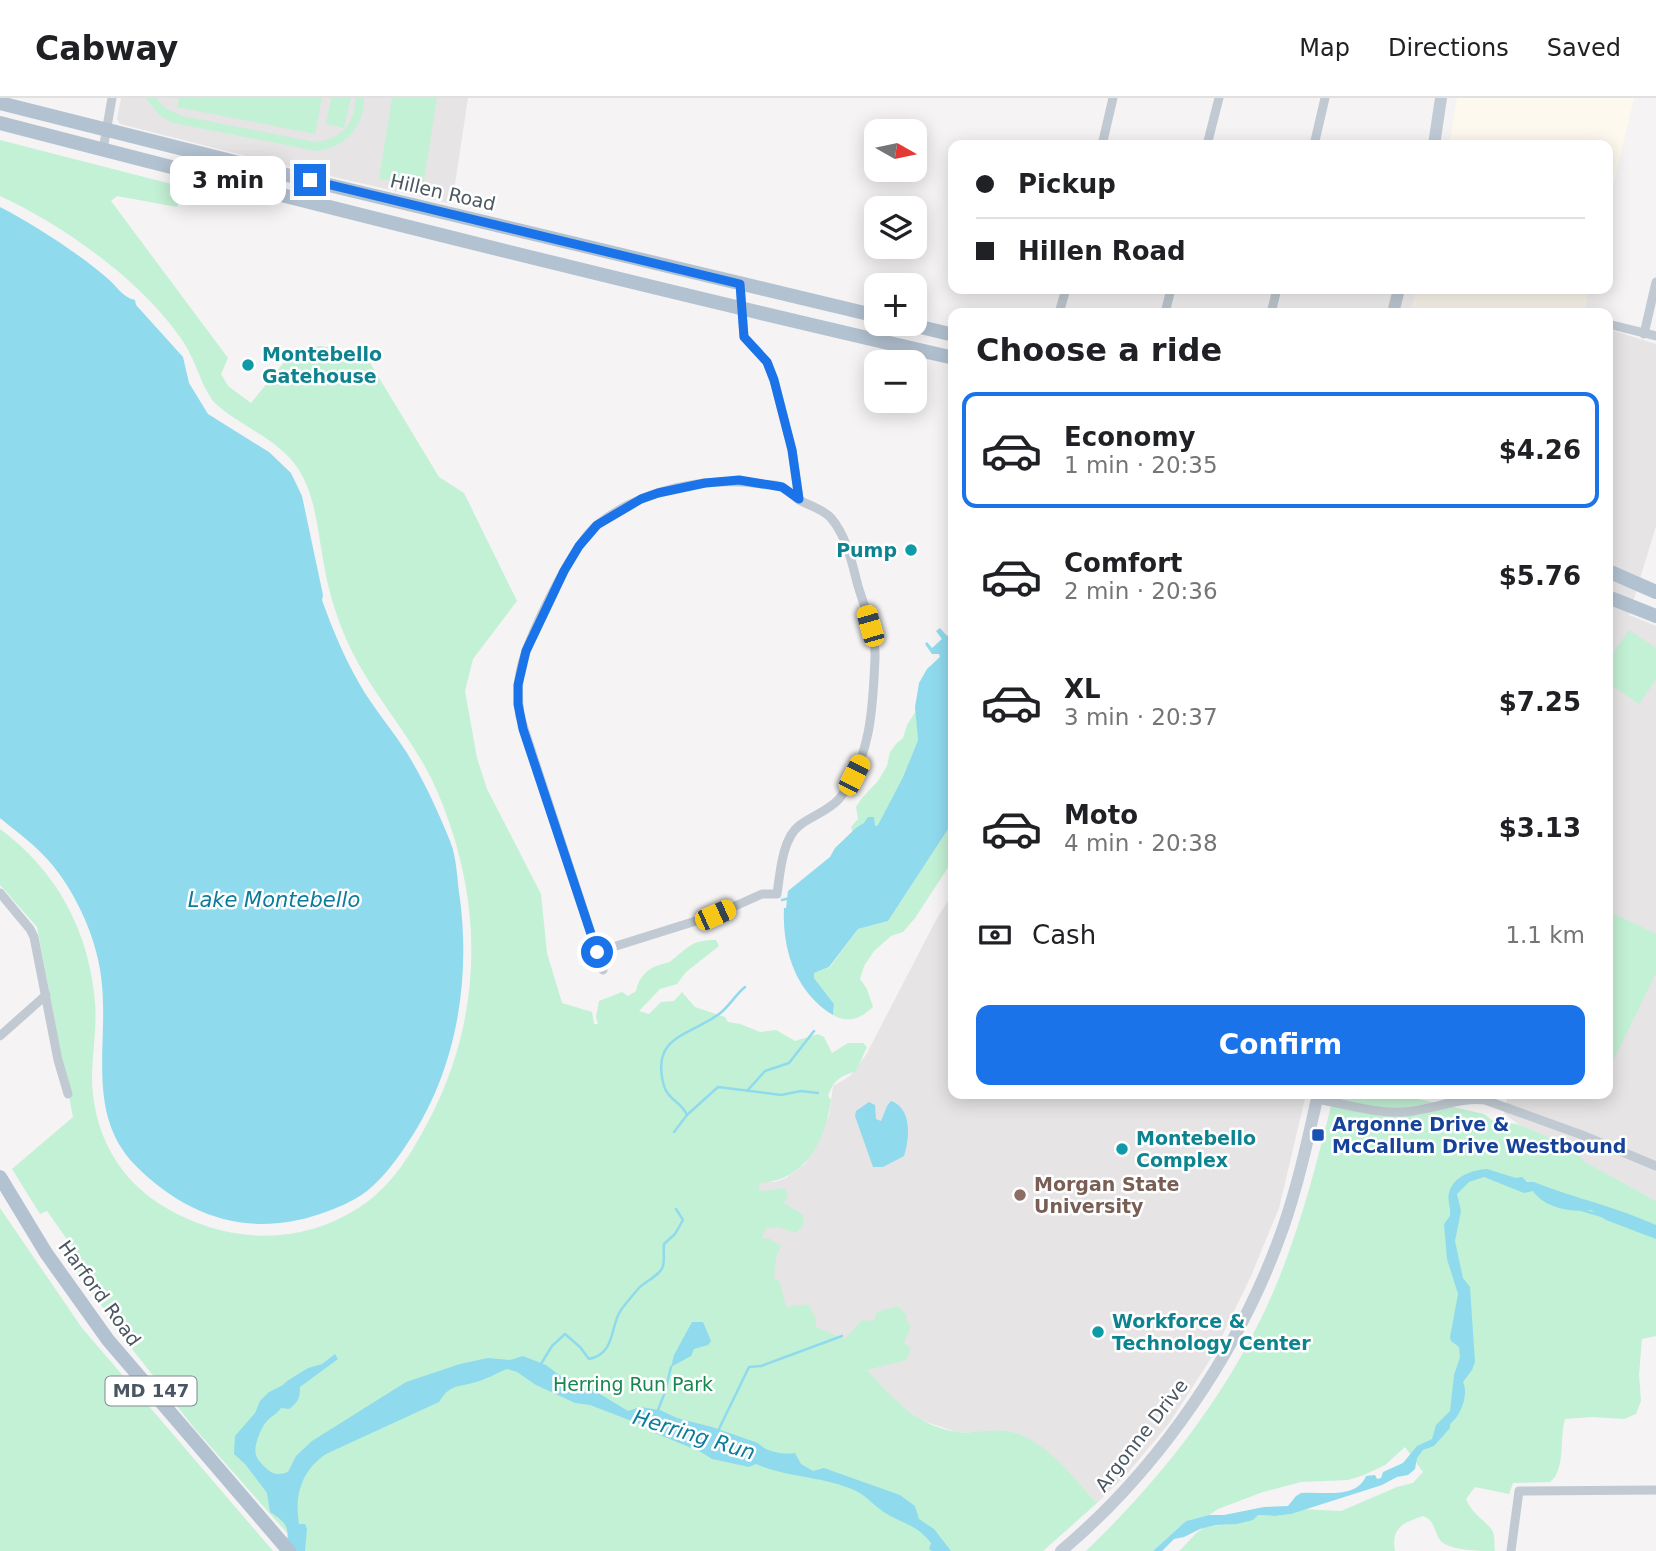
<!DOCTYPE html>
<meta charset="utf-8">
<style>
:root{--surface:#fff;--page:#f2f2f2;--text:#202124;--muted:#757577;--line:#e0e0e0;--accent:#1a73e8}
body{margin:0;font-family:"DejaVu Sans",sans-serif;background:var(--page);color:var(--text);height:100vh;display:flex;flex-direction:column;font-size:26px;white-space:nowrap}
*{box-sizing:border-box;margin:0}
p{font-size:23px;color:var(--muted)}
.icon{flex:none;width:38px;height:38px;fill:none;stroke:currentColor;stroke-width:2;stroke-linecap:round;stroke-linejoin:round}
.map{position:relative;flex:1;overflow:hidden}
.details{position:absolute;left:948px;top:210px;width:665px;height:791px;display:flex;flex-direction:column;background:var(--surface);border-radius:14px;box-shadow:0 4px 18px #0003}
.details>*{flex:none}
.guide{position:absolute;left:948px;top:42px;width:665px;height:154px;border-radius:14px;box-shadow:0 4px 18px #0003;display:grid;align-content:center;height:154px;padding:0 28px;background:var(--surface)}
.needle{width:46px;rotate:99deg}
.tools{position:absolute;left:864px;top:21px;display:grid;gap:14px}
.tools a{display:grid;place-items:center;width:63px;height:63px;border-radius:14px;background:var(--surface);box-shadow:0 4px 18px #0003;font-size:35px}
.end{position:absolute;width:32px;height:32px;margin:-16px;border:9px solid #1a73e8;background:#fff;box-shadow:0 0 0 4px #fff}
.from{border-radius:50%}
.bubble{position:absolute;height:49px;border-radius:14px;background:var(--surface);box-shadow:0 4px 18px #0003;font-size:23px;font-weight:600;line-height:49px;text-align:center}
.car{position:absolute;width:21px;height:42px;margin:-21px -10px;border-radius:9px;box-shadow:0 0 5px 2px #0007;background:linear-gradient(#f5c518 24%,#345 0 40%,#f5c518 0 76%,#345 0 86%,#f5c518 0)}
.guide b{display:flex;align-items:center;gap:24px;height:66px;font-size:26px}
.guide b+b{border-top:2px solid var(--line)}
.guide i{width:18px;height:18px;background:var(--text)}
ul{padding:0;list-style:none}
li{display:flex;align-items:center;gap:21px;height:116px;margin:0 14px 10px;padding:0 14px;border:4px solid transparent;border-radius:14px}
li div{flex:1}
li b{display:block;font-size:26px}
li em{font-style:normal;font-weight:600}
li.active{border-color:var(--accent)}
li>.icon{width:63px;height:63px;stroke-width:1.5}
h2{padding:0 28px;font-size:32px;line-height:84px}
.pay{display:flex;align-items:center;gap:18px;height:77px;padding:0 28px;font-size:26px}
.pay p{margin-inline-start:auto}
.primary-button{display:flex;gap:14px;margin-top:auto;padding:14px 28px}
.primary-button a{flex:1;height:80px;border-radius:14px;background:var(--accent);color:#fff;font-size:28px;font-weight:600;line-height:80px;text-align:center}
header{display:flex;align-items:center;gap:42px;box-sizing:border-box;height:98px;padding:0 35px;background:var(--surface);border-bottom:2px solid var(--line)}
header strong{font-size:33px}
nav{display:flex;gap:38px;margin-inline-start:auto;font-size:24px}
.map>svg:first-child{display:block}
</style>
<header>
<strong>Cabway</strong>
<nav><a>Map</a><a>Directions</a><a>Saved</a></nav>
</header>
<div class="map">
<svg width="1656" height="1453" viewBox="0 0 1656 1453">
<rect width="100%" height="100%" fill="#f5f3f3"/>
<g fill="#fdf9ef">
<path d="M1457,0h177l-26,110v-63h-159z"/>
<path d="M1416,191h173l-5,24h-174z"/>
</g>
<g fill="#e6e4e5">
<path d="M121,0h347l-16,106 -162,-37 -170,-43 -3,-5z"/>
<path d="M1608,231l48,15v182l-27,89 27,11v575l-129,-70 -23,-18 4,-19h100z"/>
<path d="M954,793v203h352l-27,114 -28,68 -38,79 -43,67 -43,52 -30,29 -43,-45 -42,-26h-55l-34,-11 -24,-17 -54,-56 -54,-26 -36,-92 4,-48h16l11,-4 19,-14 24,-48 4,-30 17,-10 16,-21 70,-135z"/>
</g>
<g fill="#c3f1d5">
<path d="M146,0h10l9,10 17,8 133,26c25,-2 41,-19 40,-44h9c0,29 -19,50 -48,53l-143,-28 -14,-8z"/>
<path d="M179,0h143l-7,36 -138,-27z"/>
<path d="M331,0h20l-7,30 -18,-4z"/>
<path d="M392,0h45l-14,88 -44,-7z"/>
<path d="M0,42l187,48 -10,19 -60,-11 -6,5 117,157 -7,16 7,12 23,17 43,-53 26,-4 44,7 75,124 25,16 53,108 -44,58 -8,32 12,67 10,31 54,105 6,59 15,50 30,9 2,12h4l-2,-7 3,-16 23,-9 6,4 8,-5c3,-15 12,-23 26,-27 4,-1 7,-1 10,-4 18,-14 20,-20 44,-20l3,6 -33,26 -9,12 -17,5 -21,22 10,3 12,-12 13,-1 8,-9 13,15 30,10 3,5 12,2 20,8 16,-2 19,11 23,-7 6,3 8,16 16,-10h15l4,4 -11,24c-16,6 -22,8 -28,25l3,4c-6,42 -26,81 -72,83v7l7,1 18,-3 4,7 -4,8 19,12 1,10 -8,8 -17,-6 -13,1 -4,10 8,1 11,7 -5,11 -2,21 6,4 6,25 22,-3 8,15v8l29,12 17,-19 12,1 3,-9 21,-6 9,9 -1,5 5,6 -7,16 7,7 -5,11 -39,10c26,28 50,57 91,62 17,2 36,-4 53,0 33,6 64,48 86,71l-54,48h-740l-108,-122 -66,-84 -58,-83 7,-7 -31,-44 -7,3 -28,-45 61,-52 -36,-190 -37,-42v-56c57,42 89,102 95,173 2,23 -2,47 -3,71 -1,56 25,108 76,136 62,35 132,37 192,-2 32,-21 51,-53 68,-85 58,-109 56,-229 5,-340 -25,-52 -67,-94 -89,-148 -10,-24 -17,-49 -21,-75 -6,-33 -8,-69 -29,-96 -21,-27 -57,-38 -81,-62 -13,-18 -17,-40 -29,-58 -39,-60 -119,-117 -184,-147z"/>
<path d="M1629,532l27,18v31l-17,25 -31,-21v-22z"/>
<path d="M916,613l2,29 -15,37 -25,49c-11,-1 -18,-4 -25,7l-2,-6 7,-8 -2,-12 6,-9 16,-17 9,-15 3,-14 7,-9 6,-5 4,-13z"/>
<path d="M954,722v37l-3,6 -36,55 -12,14 -12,4 -17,15 -10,15 -4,13 7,10 6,18c-12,11 -24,17 -40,8l1,-11 -20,-26v-5l16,-6 28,-38 30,-8z"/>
<path d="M1608,813l48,23v39l-46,94z"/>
<path d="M1334,996h62l88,20 9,7 23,3 18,7 40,18 11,13 71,39v135l-14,3 -3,36 2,26 -5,13 -12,5 -32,-2 -27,2c-6,19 1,51 -15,63l-37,1 -4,11 -34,-7 -9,12c6,16 23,24 27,33 2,6 1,13 2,19 -16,0 -38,0 -52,-8 -9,-7 -7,-23 -20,-27 -20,7 -32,11 -28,35h-216c8,-7 16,-19 25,-23 18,-6 38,0 54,-13l17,1 16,-2 10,-5 40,2 56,-24 16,-4 10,-11 -18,-25 -20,18 -21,10 -16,5 -47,2 -38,10 -45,17 -9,6 -23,6 -33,30h-67c82,-79 153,-171 195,-278 23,-58 38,-119 53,-179z"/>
<path d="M0,1110l82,120 191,223h-273z"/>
</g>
<g fill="#90daee">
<path d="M0,109c33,17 78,46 106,70 9,7 17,21 29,23l1,5 47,52 6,26 19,31 61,38 22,21 11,23 21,99 -1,5c10,28 22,57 37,83 14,25 33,46 48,70 17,28 31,58 43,88 7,17 7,39 10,58 11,86 -5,176 -55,248 -11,16 -23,32 -38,44 -15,11 -30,17 -47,23 -71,24 -133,3 -184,-48 -50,-50 -28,-119 -34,-181 -3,-42 -25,-92 -53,-124 -14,-16 -32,-29 -49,-43z"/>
<path d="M940,530l7,8 7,-4v188l-66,101 -30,8 -29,38 -15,6v5l20,26 -1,11c-37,-22 -51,-65 -49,-107h2l2,-17 42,-34 5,-9 22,-21 7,-4 4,-6h6l1,9 3,-1 25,-48 15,-37 -3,-33 4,-24 8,-14 13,-12 -1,-3h-7l-7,-10 2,-2 5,6 10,-9 -6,-8z"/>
<path d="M891,1003c21,7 19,37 13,55l-21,11h-10l-18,-51 1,-5 13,-9 6,3 1,14 5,2 6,-15z"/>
<path d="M1487,1071l29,9 6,-1 5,5h7c40,16 83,25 122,43v14l-50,-19 -15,-10c-18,3 -47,-2 -58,-19l-9,2 -40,-16 -15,5 -12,12 4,17 -6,30 8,37 7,9 5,75 -3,8 -9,12c6,12 -2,34 -13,42v4l-16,18 -11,4 -6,8 -2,11 -7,6 -11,2 -15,8 -91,29 -16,2 -17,-1 -5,5 -16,4 -21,1 -16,4 -16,8 -10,2 -12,12h-9l33,-30 23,-6h15l40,-8 24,-1 8,-10 5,-3c22,-2 55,7 65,-17l9,-1 2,4 4,-1 2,-6 20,-9 14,-17 15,-7 4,-14 14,-14 4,-36 6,-18 -1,-10 -8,-6 -1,-4 8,-43 -11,-35 -3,-35 6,-8c1,-8 -3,-15 -1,-23 4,-17 24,-23 38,-24z"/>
<path d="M692,1224h11l8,19 -3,4 -14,4 -3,7 -20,11 3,-12z"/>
<path d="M335,1256l3,5 -38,28c0,11 -2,16 -11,22l-8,-1c-4,6 -8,7 -13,12 -6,5 -15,26 -12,35 2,6 7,10 11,14 6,6 13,6 21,3l8,-16 16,-15 94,-59 54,-18 28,-6 22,2 13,-4 23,9 16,12 15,3 51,31 12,-4 20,3 17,8 35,9 46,16c8,9 25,12 37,10l6,11 12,7 11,-3 76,27 15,11 4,13 15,10 17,22h-19l-3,-2 2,-6c-14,-18 -25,-18 -44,-29 -11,-6 -20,-18 -31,-23 -31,-15 -68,-13 -100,-27l-7,3 -37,-8 -11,-7 -46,-19 -12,-12 -1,4 -52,-20 -15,-2 -39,-18 -19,-13 -10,-3c-10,4 -20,10 -31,13 -19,6 -25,1 -37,20l-113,52c-24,16 -32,41 -27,70h6l2,5 -2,22h-20c5,-22 4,-27 -15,-39l-3,-19 -22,-29 -11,-10 1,-18 20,-23 5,-12 9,-9 14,-7 4,-4 21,-13 14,-4z"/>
</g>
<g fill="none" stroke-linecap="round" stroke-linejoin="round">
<g stroke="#90daee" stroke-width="2.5">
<path d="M782,802l8,-2"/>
<path d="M747,993l18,-20 24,-8 25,-32"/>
<path d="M687,1017c-5,-13 -19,-15 -23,-29 -14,-50 25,-50 55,-72 10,-7 16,-19 26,-27"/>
<path d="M674,1034l13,-17 31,-28 63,8 20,-4 17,2"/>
<path d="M1582,1112l20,6"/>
<path d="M541,1266l11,-18 13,-12 15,13 9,12c27,-5 21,-34 32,-49 5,-7 12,-15 17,-21 7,-8 22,-13 25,-23 2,-7 0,-15 1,-22l11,-10 8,-14 -7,-11"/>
<path d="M658,1312l7,-18 6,-25"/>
<path d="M717,1335l32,-66 12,-1 81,-30"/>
</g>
<g stroke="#c1cad2" stroke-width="9">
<path d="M1102,47l11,-47"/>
<path d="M1207,47l12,-47"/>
<path d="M1314,47l11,-47"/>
<path d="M103,52l9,-52"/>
<path d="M740,186l4,53 23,25 7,18 18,70 7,49"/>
<path d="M1059,215l7,-24"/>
<path d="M1165,215l6,-24"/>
<path d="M1271,215l6,-24"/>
<path d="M1608,226l48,12"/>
<path d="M1644,236l12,-52"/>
<path d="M0,795l30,36 4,8 24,123 10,34"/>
<path d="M597,854l118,-37 47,-21h15c3,-20 5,-56 23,-69 12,-9 28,-14 39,-26 32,-40 34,-92 36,-141 1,-24 -10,-49 -17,-72 -6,-23 -11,-49 -27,-68 -8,-9 -21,-12 -32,-18 -6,-4 -11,-10 -17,-13 -5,-3 -14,-2 -20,-3 -56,-8 -120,5 -165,41 -23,18 -70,113 -76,143 -4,16 -3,32 -1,48l83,254"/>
<path d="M0,938l46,-41"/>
<path d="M1317,1001c28,5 59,15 87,13 28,-2 54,-15 81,-12l97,35 74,31"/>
<path d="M1511,1453l8,-60 137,-1"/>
</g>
<g stroke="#c1cbd6" stroke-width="12">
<path d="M1434,47l7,-47"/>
<path d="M1393,215l6,-24"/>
<path d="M1061,1453c99,-83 179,-201 222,-323 15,-43 25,-89 35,-134"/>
</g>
<g stroke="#b3c2d1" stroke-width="14">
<path d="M0,5l287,72 590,141"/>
<path d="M0,25c317,82 634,162 954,235"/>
<path d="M908,226l46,11"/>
<path d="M1608,473l48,21"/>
<path d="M1608,499l48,19"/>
<path d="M0,1079l46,76 62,87 181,211"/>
</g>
</g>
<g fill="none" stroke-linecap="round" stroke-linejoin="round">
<path stroke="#1a73e8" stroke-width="9" d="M310,82l430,104 4,53 23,25 7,18 18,70 7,49 -17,-12 -43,-7 -34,3 -47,10 -17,6 -44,26 -18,21 -15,25 -38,80 -8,34v19l5,25 74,223"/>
</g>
<g fill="#0f9aa8" stroke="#fff" stroke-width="2.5">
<circle cx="248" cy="267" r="7"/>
<circle cx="911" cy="452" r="7"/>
<circle cx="1122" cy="1051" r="7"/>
<circle cx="1098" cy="1234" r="7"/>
</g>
<rect fill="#1a4fb4" stroke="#fff" stroke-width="2.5" x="1311" y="1030" width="14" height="14" rx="3.5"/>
<circle fill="#8d6e63" stroke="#fff" stroke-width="2.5" cx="1020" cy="1097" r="7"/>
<g text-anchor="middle" stroke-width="5" stroke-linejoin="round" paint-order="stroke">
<rect fill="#fff" stroke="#808990" stroke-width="2" x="105.5" y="1278.5" width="91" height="29" rx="5"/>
<g font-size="18" font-weight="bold" fill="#4a5661">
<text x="151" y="1299">MD 147</text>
</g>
<g font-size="19" fill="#4a5661" stroke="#fff">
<text transform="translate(443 94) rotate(13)" y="7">Hillen Road</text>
<text transform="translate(100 1195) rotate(54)" y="7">Harford Road</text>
<text transform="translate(1141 1337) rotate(-52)" y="7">Argonne Drive</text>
</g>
<g font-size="19" font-weight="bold" fill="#0d838f" stroke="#fff" text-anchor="start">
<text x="262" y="263">Montebello<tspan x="262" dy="22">Gatehouse</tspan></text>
<text x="897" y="459" text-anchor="end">Pump</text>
<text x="1136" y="1047">Montebello<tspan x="1136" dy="22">Complex</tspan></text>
<text x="1112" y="1230">Workforce &amp;<tspan x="1112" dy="22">Technology Center</tspan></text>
</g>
<g font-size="19" font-weight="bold" fill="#164399" stroke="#fff" text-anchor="start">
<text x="1332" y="1033">Argonne Drive &amp;<tspan x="1332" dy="22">McCallum Drive Westbound</tspan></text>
</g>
<g font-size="19" font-weight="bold" fill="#785e54" stroke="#fff" text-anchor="start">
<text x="1034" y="1093">Morgan State<tspan x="1034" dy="22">University</tspan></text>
</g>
<g font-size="19" fill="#17864f" stroke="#fff">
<text x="633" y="1293">Herring Run Park</text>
</g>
<g font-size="21" font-style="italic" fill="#0c7c9b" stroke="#fff">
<text x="274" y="809">Lake Montebello</text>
<text transform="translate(694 1337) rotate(17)" y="7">Herring Run</text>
</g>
</g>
</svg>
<div class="tools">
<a><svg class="needle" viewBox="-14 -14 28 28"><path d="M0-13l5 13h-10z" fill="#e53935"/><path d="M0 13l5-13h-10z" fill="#757577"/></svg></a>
<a><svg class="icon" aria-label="layers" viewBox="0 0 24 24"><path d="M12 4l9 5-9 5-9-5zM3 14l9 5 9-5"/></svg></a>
<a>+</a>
<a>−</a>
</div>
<i class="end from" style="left:597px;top:854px"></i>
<i class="end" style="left:310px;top:82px"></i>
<div class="bubble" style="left:170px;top:58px;width:116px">3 min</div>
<i class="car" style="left:870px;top:528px;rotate:344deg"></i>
<i class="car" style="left:854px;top:677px;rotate:27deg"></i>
<i class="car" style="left:715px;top:817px;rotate:66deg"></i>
<div class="guide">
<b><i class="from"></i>Pickup</b>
<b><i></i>Hillen Road</b>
</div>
<section class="details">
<h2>Choose a ride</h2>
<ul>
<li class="active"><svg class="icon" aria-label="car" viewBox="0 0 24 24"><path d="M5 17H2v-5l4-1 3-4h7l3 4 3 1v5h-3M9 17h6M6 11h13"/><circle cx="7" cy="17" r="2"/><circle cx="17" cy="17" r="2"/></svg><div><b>Economy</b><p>1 min · 20:35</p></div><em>$4.26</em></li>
<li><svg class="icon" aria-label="car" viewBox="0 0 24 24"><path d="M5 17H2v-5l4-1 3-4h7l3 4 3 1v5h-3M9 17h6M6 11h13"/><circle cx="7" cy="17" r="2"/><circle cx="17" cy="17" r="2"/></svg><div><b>Comfort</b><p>2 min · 20:36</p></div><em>$5.76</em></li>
<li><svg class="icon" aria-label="car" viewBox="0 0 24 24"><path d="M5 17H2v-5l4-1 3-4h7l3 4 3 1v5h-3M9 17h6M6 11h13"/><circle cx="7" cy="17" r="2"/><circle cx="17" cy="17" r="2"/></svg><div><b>XL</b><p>3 min · 20:37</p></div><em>$7.25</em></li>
<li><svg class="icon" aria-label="car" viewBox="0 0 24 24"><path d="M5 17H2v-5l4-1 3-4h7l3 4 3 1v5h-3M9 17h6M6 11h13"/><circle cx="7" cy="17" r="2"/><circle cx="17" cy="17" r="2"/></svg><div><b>Moto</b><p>4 min · 20:38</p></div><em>$3.13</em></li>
</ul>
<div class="pay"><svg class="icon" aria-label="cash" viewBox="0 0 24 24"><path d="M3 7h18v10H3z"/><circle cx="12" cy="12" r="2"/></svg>Cash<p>1.1 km</p></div>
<div class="primary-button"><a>Confirm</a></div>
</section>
</div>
